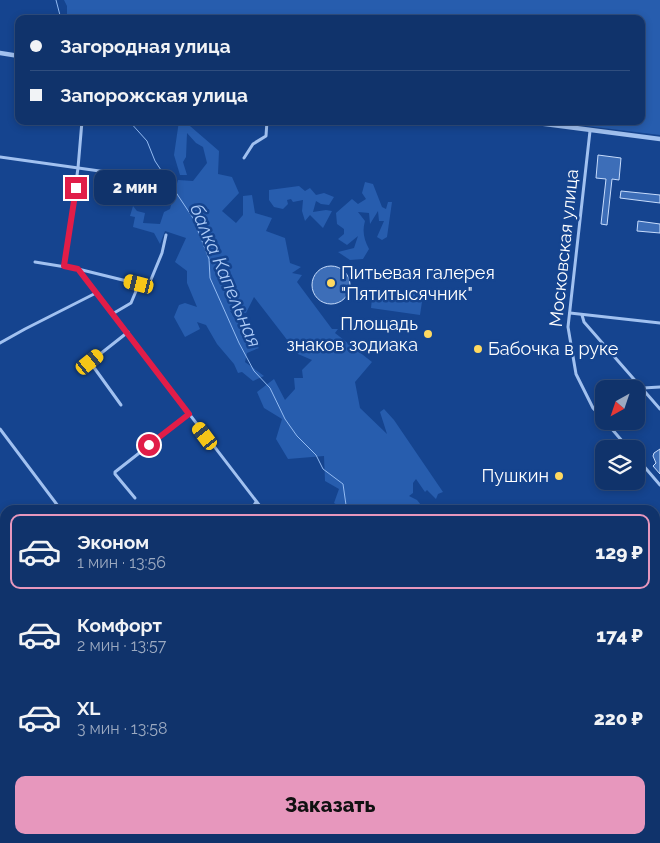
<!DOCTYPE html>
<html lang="ru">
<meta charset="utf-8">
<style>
:root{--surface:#10336b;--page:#193b71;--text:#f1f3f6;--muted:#9caac1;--line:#304e7e;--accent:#e797bd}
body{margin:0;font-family:Raleway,sans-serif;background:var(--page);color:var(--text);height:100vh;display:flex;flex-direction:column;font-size:19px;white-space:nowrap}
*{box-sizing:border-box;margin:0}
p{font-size:16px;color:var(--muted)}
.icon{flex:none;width:28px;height:28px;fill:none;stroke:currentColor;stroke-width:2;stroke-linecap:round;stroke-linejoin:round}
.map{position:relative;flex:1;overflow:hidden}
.drawer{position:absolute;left:0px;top:505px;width:660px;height:339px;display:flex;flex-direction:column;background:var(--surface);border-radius:15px 15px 0 0;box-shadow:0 2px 8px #0003,0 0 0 1px var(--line)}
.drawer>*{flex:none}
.hud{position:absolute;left:15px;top:15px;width:630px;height:110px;border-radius:10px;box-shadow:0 2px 8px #0003,0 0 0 1px var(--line);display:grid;align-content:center;height:110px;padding:0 15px;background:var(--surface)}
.needle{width:32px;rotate:220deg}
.tools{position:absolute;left:595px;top:380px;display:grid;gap:10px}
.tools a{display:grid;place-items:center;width:50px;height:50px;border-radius:10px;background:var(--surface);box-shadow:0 2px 8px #0003,0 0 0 1px var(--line);font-size:25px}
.end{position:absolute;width:22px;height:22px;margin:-11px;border:6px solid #e11d48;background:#fff;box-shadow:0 0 0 2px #fff}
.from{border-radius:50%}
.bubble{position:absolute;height:35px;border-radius:10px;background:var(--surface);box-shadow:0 2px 8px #0003,0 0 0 1px var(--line);font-size:16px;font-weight:800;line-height:35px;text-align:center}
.car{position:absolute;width:15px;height:30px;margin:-15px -8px;border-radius:6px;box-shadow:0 0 4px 1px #0007;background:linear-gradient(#f5c518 24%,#345 0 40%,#f5c518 0 76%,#345 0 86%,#f5c518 0)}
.hud b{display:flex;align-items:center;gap:18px;height:48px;font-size:19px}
.hud b+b{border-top:1px solid var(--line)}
.hud i{width:12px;height:12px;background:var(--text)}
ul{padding:9px 0 0;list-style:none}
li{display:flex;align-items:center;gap:15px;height:75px;margin:0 10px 8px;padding:0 5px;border:2px solid transparent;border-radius:10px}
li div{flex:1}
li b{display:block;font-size:19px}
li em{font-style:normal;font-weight:800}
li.selected{border-color:var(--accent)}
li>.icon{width:45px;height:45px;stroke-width:1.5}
.cta{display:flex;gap:10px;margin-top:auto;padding:10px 15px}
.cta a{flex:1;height:58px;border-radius:10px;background:var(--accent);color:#111;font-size:20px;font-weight:800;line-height:58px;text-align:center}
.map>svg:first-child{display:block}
</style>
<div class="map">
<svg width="660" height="843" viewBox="0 0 660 843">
<rect width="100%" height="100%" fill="#15448f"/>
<g fill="#275dae">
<path d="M64,0h596v135l-114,-14h95v-102h-574v-13z"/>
<path d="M179,121h11v5l29,25 -1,23 14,3 7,16 -17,18 14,12 7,-8v-19l9,-1 3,18 17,5 -6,13 19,7 5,25 11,4 -9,6 10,2 -5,7 35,47h6l-3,4 37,29 -17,20 5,26 27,26 -7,-22 4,-3 10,11 49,72 -5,2 -2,5 -9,-9 -2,2 -9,-13 -3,4v10l-4,3 8,4 8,10h-49l-2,-5 -5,5h-25l-10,-7 5,-14 -14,-8 -1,-25 -36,3 -12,-20 6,-20 -18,-11 -7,-16 17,-13 11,21 10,-11 -1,-11h9l-1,-8 10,-10 -14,-6 -44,-57 -8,16 -16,-2 18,27 11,10 -12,5 -2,9 19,14 -11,5 -11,-9 -4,1 -4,-9 -17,-20 -11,-19 -9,-3 3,7 -15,8 -11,-20 5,-12 6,-2 12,4 -10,-24v-12l-12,-9 11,-24 -21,-7 -5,13 -6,-11 -21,-6 2,-10 -5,-1 3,-10 4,5 8,2 -2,10 17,1 4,-12 6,-3 8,-29 15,1 14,-18 -4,-16 -7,-4 -9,-10 -1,24 -3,5 4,13h-7l-6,-20z"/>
<path d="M365,182l8,2 9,23 4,2 2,-7h4l-5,35 -5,3 -5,-3 7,-16h-5l-1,-10 -8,13 -1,-11 -11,-1 7,9c-3,10 -1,19 4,28l-6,10 -13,1 -12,-8 16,-4 4,-12 -11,9 -9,-6 6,-5v-5l-7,-5 -1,-11 16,-14 6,5 8,-5 -4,-6z"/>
<path d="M299,186l6,5 5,-3 6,7 8,-2 10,4 -5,8 -8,-1 -5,-3 -3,11 13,-2 6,1 -9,17 -13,-13 -5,6 -3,-10 1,-11 -10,2 -2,-3 -4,1 1,4 -5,5 -9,-2 -5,-7v-10z"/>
<path d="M373,289l50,6 -3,20 -49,-7z"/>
<path d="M0,602l5,5v232h276l3,4h-284z"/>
<path d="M655,829l5,1v13h-60l-2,-4h57z"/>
<path d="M379,839h106l2,4h-105z"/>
</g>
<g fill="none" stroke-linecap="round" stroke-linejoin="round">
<g stroke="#93bbf3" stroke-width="1">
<path d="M56,0l5,19"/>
<path d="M129,121l18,20 8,20 38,57 16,41 1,19 29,65 15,28 16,17 15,31 12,17 19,19 7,14 20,15 3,21 2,5"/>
</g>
</g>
<g fill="#3d6eb8" stroke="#c7dcfc">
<path d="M598,155l23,3 -2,22 -7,-1 -5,46 -6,-1 5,-45 -10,-1z"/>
<path d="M621,191l39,4v8l-40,-5z"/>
<path d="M638,221l22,3v9l-23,-2z"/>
<circle cx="331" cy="285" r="19"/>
<path d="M660,449v25l-7,-8 3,-3 -3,-7 1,-3z"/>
<rect x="655" y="613" width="5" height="22"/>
<path d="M660,663v29l-5,2v-30z"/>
</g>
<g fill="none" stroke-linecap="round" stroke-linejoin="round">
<g stroke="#a1c1f0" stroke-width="3">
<path d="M590,131l-22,196 8,47 17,34 11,12"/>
<path d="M0,157l121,17"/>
<path d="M244,158l9,-14 13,-8 1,-15"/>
<path d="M35,262l43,7 61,15"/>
<path d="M64,266l14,-98 4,-47"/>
<path d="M78,269l185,241"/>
<path d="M114,313l17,-10 8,-19 11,-2 12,-29 4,-18"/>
<path d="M570,313l90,10"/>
<path d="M582,315l2,7 76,87"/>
<path d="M0,343l25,-14 71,-36"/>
<path d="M643,388l17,-1"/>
<path d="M121,405l-31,-43 38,-30"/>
<path d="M605,421l24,28"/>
<path d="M0,429l61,81"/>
<path d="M636,457l24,28"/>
<path d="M135,498l-20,-24v-2l74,-58"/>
<path d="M251,510l5,-8"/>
</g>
<g stroke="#a1c1f0" stroke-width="4.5">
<path d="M0,53l19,3"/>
<path d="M522,121l138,18"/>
</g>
</g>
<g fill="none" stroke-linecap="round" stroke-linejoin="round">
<path stroke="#e11d48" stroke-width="6" d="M76,188l-12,78 14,3 111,145 -40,31"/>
</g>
<g fill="#ffd960" stroke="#15448f" stroke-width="2">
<circle cx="331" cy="283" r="5"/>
<circle cx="428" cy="334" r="5"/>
<circle cx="478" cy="349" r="5"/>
<circle cx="559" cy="476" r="5"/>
</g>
<g text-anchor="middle" stroke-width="5" stroke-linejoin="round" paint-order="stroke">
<g font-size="18" fill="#fff" stroke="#15448f">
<text transform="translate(564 248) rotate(-84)" y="6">Московская улица</text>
</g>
<g font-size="18" fill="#fff" stroke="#15448f" text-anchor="start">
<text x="341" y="279">Питьевая галерея<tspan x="341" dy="21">"Пятитысячник"</tspan></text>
<text x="418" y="330" text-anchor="end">Площадь<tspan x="418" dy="21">знаков зодиака</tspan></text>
<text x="488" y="355">Бабочка в руке</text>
<text x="549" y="482" text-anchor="end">Пушкин</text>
</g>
<g font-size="19" font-style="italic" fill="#adcbf7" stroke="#15448f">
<text transform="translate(226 275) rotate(67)" y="7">балка Капельная</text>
</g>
</g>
</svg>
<div class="tools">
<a><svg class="needle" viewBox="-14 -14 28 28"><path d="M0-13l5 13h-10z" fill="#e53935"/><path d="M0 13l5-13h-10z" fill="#9caac1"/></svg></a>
<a><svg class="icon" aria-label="layers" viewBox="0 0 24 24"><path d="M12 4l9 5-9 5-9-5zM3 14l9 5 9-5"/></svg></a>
</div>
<i class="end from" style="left:149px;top:445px"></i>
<i class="end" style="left:76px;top:188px"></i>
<div class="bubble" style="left:94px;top:170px;width:82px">2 мин</div>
<i class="car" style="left:139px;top:284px;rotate:284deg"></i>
<i class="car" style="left:90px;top:362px;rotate:51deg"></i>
<i class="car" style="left:205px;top:436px;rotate:323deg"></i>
<div class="hud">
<b><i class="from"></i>Загородная улица</b>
<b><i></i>Запорожская улица</b>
</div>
<section class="drawer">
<ul>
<li class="selected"><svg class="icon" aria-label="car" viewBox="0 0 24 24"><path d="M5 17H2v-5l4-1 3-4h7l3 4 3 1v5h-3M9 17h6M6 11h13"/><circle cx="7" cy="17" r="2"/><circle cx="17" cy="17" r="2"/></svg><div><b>Эконом</b><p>1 мин · 13:56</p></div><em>129 ₽</em></li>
<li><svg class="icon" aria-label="car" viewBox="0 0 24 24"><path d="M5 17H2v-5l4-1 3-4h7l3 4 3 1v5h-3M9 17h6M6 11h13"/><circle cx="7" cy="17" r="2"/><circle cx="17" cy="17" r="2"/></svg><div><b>Комфорт</b><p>2 мин · 13:57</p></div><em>174 ₽</em></li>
<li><svg class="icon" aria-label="car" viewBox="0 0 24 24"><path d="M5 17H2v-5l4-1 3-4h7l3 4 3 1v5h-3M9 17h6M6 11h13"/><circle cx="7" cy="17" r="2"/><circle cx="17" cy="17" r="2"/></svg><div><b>XL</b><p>3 мин · 13:58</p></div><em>220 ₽</em></li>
</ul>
<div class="cta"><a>Заказать</a></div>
</section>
</div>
